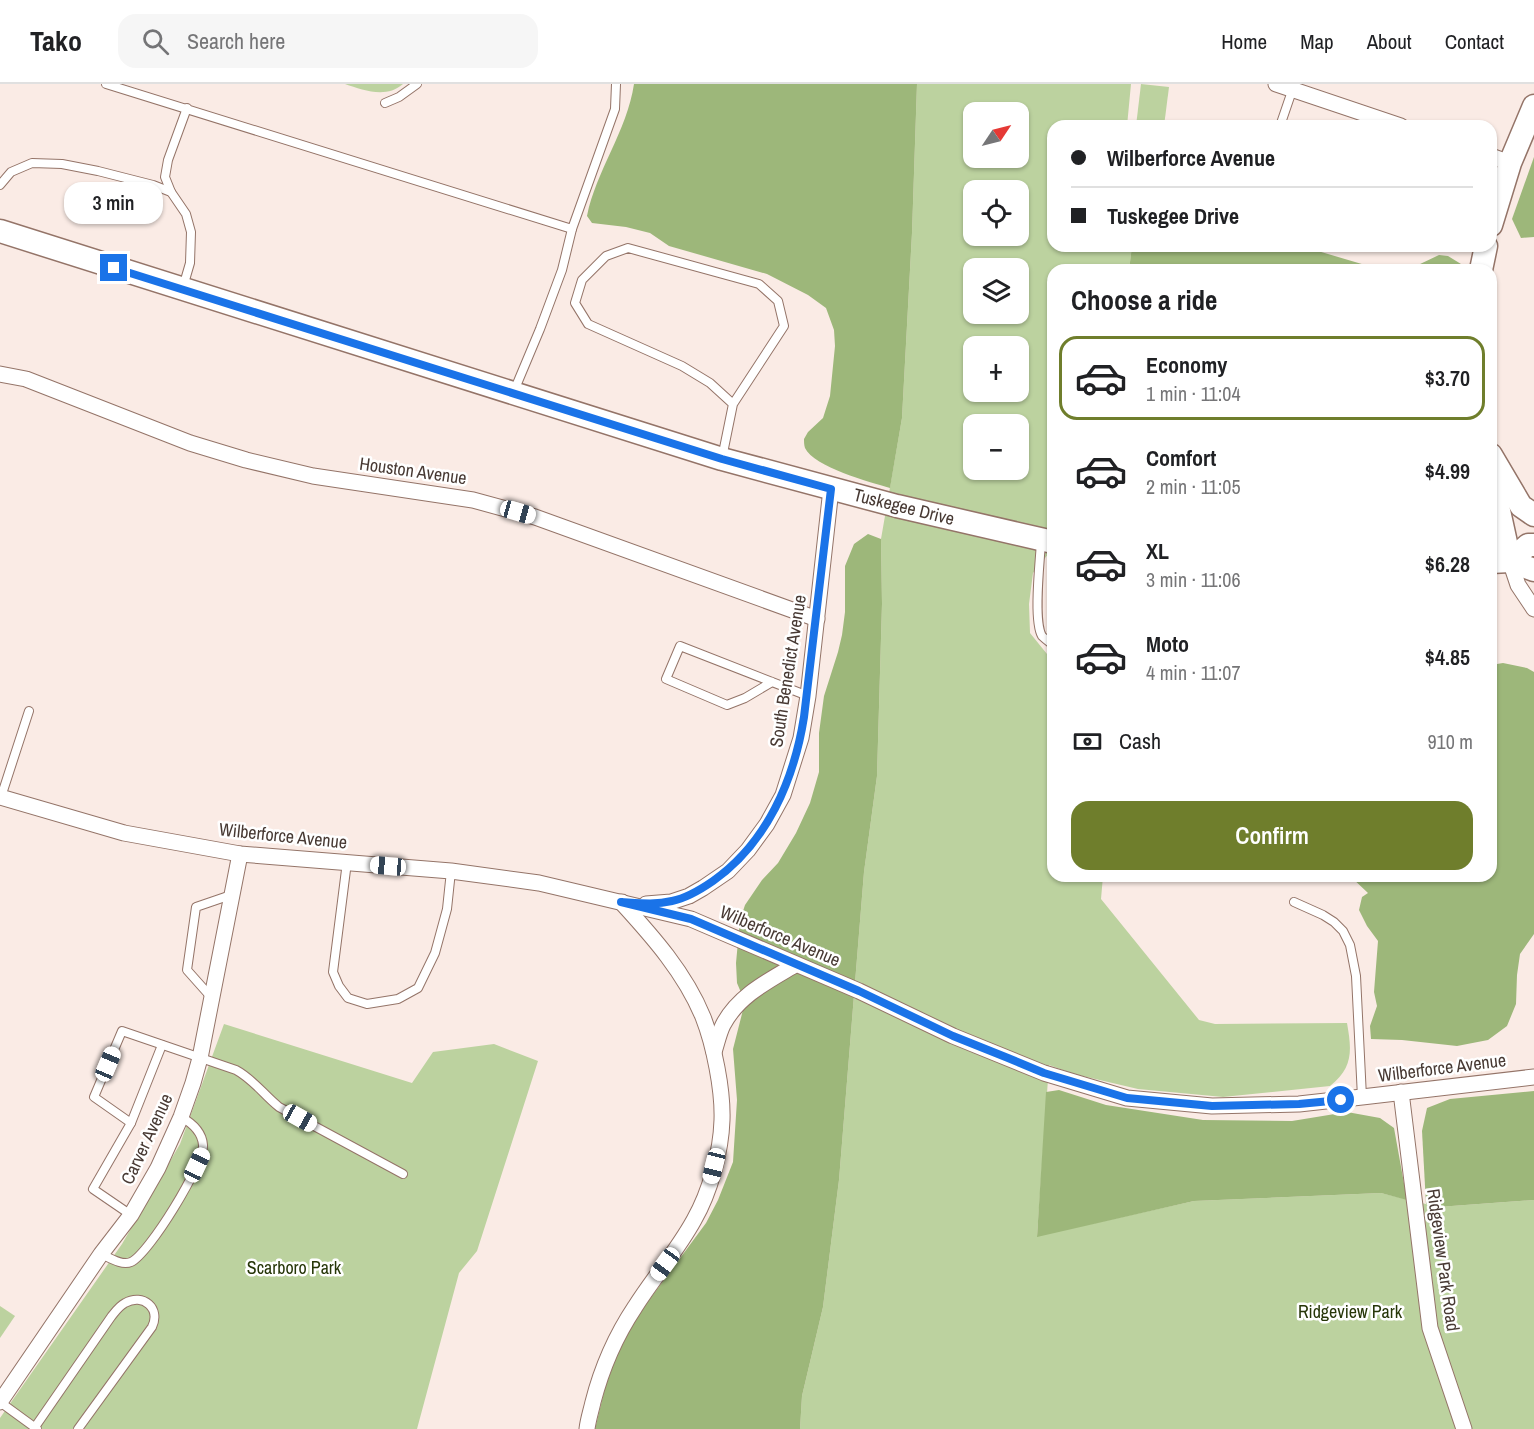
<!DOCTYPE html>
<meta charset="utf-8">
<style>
:root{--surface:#fff;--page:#f6f6f6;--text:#202124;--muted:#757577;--line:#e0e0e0;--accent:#6f7e2c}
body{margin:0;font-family:"Archivo Narrow",sans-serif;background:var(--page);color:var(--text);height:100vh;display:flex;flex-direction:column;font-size:22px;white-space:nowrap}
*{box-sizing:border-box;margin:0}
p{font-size:20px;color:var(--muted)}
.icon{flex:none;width:33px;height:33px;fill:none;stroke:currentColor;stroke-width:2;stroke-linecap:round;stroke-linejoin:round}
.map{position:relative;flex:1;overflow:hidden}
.sheet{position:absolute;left:1047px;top:180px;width:450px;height:618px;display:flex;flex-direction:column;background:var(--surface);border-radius:18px;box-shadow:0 2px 4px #0004}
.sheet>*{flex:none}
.guide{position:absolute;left:1047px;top:36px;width:450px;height:132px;border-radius:18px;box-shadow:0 2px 4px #0004;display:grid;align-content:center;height:132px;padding:0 24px;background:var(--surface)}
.needle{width:39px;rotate:55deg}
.fabs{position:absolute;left:963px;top:18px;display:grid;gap:12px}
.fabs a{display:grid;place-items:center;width:66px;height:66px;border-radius:12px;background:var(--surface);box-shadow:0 2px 4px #0004;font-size:30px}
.end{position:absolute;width:27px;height:27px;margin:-14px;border:8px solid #1a73e8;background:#fff;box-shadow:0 0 0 3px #fff}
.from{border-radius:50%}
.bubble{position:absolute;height:42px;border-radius:18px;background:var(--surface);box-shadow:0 2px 4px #0004;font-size:20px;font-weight:600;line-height:42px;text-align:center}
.car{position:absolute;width:18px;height:36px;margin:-18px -9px;border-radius:8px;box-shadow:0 0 4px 2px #0007;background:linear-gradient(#fff 24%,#345 0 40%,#fff 0 76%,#345 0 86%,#fff 0)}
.guide b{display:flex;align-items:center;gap:21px;height:57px;font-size:22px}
.guide b+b{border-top:2px solid var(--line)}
.guide i{width:15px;height:15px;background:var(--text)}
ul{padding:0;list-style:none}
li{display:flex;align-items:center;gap:18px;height:84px;margin:0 12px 9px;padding:0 12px;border:3px solid transparent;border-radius:18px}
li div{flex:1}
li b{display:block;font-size:22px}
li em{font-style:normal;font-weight:600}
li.current{border-color:var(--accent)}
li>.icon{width:54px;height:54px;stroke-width:1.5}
h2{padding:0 24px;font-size:27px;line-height:72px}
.pay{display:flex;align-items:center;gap:15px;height:66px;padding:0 24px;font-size:22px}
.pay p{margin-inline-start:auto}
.button{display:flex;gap:12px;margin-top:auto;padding:12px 24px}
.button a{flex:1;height:69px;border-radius:18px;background:var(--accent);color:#fff;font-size:24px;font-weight:600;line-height:69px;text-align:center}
header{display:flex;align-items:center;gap:36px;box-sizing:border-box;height:84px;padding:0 30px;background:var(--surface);border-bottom:2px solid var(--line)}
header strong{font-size:28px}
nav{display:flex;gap:33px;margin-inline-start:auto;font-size:21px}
.search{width:420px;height:54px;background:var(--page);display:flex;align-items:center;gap:15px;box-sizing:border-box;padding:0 21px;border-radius:18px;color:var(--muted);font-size:22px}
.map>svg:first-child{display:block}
</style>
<header>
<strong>Tako</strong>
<div class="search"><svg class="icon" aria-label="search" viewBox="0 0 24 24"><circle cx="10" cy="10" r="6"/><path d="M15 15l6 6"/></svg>Search here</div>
<nav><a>Home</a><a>Map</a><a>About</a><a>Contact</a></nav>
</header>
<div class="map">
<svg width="1534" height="1345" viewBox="0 0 1534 1345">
<rect width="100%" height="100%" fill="#faebe5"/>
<g fill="#bcd29f" fill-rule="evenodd">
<path d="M345,0h58c-17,15 -40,6 -58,0z"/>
<path d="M917,0h214l-4,42h-74v120h79l-3,24h-76v278l-20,25 -4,31 1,29 17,21 6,9v213h50l-2,23 98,121 16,4 132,-1c5,28 6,45 -17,63l-107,11 -85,-8 -64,-15 -25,-9 -12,171 157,-35 187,-8 57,14 96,-7v229h-734l2,-33 21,-89 16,-127 25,-308 13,-96 5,-172 -1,-65 21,-121 10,-185zM974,28h44v46h-44zM974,106h44v46h-44zM974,184h44v46h-44zM974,262h44v46h-44zM974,340h44v46h-44z"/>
<path d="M1141,0l28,3 -5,39h-28z"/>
<path d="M224,940l188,59 21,-31 61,-8 44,17 -61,190 -18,22 -42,156h-417v-11l122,-174 58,-100z"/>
<path d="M0,1222l15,10 -15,22z"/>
</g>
<g fill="#9db77a">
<path d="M634,0h283l-5,149 -10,185 -12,70c-20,-6 -76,-21 -85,-40 -1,-3 -1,-6 -1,-9l4,-7 15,-14 7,-22 5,-50 -1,-16 -8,-22 -18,-13 -41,-21 -98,-28 -19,-13 -24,-6 -34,-4 -5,-7c9,-45 40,-85 47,-132z"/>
<path d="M1534,73v80l-13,1 -9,-19z"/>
<path d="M1132,162h169l81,24h-253z"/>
<path d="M1439,171l9,1 13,8 1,6h-71l9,-3 18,-2z"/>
<path d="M868,450l13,5 1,65 -5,172 -13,96 -25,308 -16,127 -21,89 -2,33h-205l10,-41 13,-36 20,-37 68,-92 12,-23 15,-38 4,-62 -4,-51 12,-47 -8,-19 -1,-20 4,-43 5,-15 17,-25 16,-17 18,-30 14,-30 9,-31v-39l5,-37 14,-44 4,-17 3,-23v-46l9,-22z"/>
<path d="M1503,579l24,5 7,4v262l-14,20 -3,21 -1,29 -9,22 -19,14 -31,6 -55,-6 -31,-1 -1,-13 7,-20 -3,-14 4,-51 -11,-15 -8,-16 3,-13 6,-4 -18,-17h141v-211z"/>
<path d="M1059,1006l47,15 97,15 89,1 55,-9 33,6 14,10 13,72 -26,-7 -187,8 -157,36 9,-145z"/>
<path d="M1534,1007v109l-96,7 -12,-3 -4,-73 5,-23 23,-9z"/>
</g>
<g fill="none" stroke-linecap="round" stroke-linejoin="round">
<defs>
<g id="lane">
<path d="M106,0l466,145 43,-120 1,-25"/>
<path d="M385,19l14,-6 18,-13"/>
<path d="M1280,42l13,-38"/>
<path d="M0,101l11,-13 21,-9 30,1 36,7 55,14 18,7 15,22 5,18 -1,31 -7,24"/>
<path d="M171,108l-6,-15 3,-17 19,-52"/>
<path d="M514,307l26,-62 22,-59 10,-41"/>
<path d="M722,374l11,-54 -23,-21 -28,-17 -94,-42 -13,-21 7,-23 24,-24 22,-8 131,36 19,17 6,25 -51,78"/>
<path d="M1041,458c-1,19 -8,79 1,94 3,3 7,6 11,9"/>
<path d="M772,598l-27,16 -18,7 -61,-26 14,-33 128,50"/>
<path d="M1,713l28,-86"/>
<path d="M347,778l-14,110 6,14 9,12 19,6 31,-5 20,-11 17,-35 12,-44 4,-38"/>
<path d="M1294,818l29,13 11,7 9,9 7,14 6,31 6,121"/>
<path d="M211,913l-24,-27 9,-63 35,-12"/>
<path d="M131,1039l31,-78"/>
<path d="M131,1131l-38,-26 38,-66 -37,-26 28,-66 114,39c17,9 28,25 43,37l124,67"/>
<path d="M101,1170c9,4 21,12 30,8 18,-8 73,-98 72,-117 -1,-13 -11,-22 -22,-28"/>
<path d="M0,1318l37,27"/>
<path d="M35,1343l76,-110c4,-5 8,-11 14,-14 18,-10 36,5 27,24l-74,102"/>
</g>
<g id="street">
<path d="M1276,0l125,42"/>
<path d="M1491,72l19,7"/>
<path d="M0,290l26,5 164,64 56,17 67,16 160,24 62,17 282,102"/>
<path d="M1510,477l8,24 16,24"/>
<path d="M0,713l124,36 116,21 211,17 88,12 152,36 168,72 94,45 91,37 83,25 85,8 87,-2 63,-7 172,-20"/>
<path d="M646,820l25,-2 18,-6 14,-8 25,-17 20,-21 19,-26 16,-29 18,-57 7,-42 23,-207"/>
<path d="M714,968c3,-9 5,-19 9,-27 15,-29 45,-44 72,-60"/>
<path d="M1401,1008l29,236 34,101"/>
<path d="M0,1318l101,-148 30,-39 27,-47 23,-51 12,-34 7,-25 40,-204"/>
<path d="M587,1345c1,-9 4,-18 6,-27 9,-35 22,-65 42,-95 19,-30 42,-56 59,-87 16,-28 27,-68 28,-100 1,-30 -8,-75 -19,-103 -18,-44 -50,-80 -82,-115h1"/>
</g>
<g id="secondary">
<path d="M1491,141l19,-62 24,-57"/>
<path d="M0,147l722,228 175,47 156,36"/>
<path d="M1481,186l5,-24"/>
<path d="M1491,371l30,51 13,9"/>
<path d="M1491,390l19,87"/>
<path d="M1510,477l18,-16h6"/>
<path d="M1491,478l19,-1 24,9"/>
</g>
</defs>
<use href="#lane" stroke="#947468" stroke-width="10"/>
<use href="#street" stroke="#947468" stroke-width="17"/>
<use href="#secondary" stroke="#947468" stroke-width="25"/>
<use href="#lane" stroke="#fff" stroke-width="8"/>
<use href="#street" stroke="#fff" stroke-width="15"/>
<use href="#secondary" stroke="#fff" stroke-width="22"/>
</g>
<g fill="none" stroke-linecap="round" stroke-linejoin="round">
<path stroke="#1a73e8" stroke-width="8" d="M114,184l608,191 109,30 -27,228c-10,63 -37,126 -91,164 -13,9 -26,17 -41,20 -17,4 -34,2 -51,1l70,17 168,72 94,45 55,22 36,15 83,25 85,8 87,-2 42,-4"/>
</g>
<g text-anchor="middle" stroke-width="5" stroke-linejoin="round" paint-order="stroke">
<g font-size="18" fill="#473933" stroke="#fff">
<text transform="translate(413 387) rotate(8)" y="6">Houston Avenue</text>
<text transform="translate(904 423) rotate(14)" y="6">Tuskegee Drive</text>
<text transform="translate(788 587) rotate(-81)" y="6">South Benedict Avenue</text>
<text transform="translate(283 752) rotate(6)" y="6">Wilberforce Avenue</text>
<text transform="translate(780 852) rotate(23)" y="6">Wilberforce Avenue</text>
<text transform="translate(1442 984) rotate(-7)" y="6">Wilberforce Avenue</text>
<text transform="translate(147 1055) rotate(-65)" y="6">Carver Avenue</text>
<text transform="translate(1443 1176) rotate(82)" y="6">Ridgeview Park Road</text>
</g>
<g font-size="18" fill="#263608" stroke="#fff">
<text x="294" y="1190">Scarboro Park</text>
<text x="1350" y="1234">Ridgeview Park</text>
</g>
</g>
</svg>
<div class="fabs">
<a><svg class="needle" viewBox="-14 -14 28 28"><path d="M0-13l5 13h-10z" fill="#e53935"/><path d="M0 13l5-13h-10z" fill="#757577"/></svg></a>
<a><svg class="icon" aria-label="locate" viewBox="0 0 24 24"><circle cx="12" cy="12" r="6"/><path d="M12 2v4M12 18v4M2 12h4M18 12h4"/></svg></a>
<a><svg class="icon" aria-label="layers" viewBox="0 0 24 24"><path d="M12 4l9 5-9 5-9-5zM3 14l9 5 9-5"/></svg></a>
<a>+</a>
<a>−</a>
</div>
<i class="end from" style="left:1341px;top:1016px"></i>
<i class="end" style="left:114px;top:184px"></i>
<div class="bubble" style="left:64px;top:98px;width:99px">3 min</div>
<i class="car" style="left:518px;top:428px;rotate:106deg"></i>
<i class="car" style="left:388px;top:782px;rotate:275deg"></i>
<i class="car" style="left:108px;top:980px;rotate:23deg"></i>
<i class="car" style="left:300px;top:1034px;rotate:119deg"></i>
<i class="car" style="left:197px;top:1081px;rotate:25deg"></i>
<i class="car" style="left:714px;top:1082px;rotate:194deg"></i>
<i class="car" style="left:665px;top:1180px;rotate:216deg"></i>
<div class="guide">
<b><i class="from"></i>Wilberforce Avenue</b>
<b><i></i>Tuskegee Drive</b>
</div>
<section class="sheet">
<h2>Choose a ride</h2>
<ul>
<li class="current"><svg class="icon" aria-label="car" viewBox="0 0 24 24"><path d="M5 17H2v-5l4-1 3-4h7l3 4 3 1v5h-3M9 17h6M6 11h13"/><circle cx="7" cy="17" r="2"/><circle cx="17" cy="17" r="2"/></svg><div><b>Economy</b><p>1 min · 11:04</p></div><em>$3.70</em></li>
<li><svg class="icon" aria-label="car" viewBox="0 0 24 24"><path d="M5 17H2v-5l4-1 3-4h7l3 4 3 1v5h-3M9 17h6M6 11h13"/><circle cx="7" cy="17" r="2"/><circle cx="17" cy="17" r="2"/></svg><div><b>Comfort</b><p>2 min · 11:05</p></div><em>$4.99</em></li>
<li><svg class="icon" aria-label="car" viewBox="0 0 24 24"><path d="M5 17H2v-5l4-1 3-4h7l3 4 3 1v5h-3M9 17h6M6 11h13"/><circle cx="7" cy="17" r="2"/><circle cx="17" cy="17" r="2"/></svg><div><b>XL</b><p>3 min · 11:06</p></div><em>$6.28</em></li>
<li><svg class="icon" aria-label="car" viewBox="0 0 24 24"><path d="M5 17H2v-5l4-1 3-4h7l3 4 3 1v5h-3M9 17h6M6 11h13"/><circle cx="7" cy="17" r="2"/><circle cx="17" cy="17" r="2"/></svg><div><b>Moto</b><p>4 min · 11:07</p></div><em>$4.85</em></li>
</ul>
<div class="pay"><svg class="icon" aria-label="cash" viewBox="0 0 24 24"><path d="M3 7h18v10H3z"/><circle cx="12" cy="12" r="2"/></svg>Cash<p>910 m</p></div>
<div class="button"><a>Confirm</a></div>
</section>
</div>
